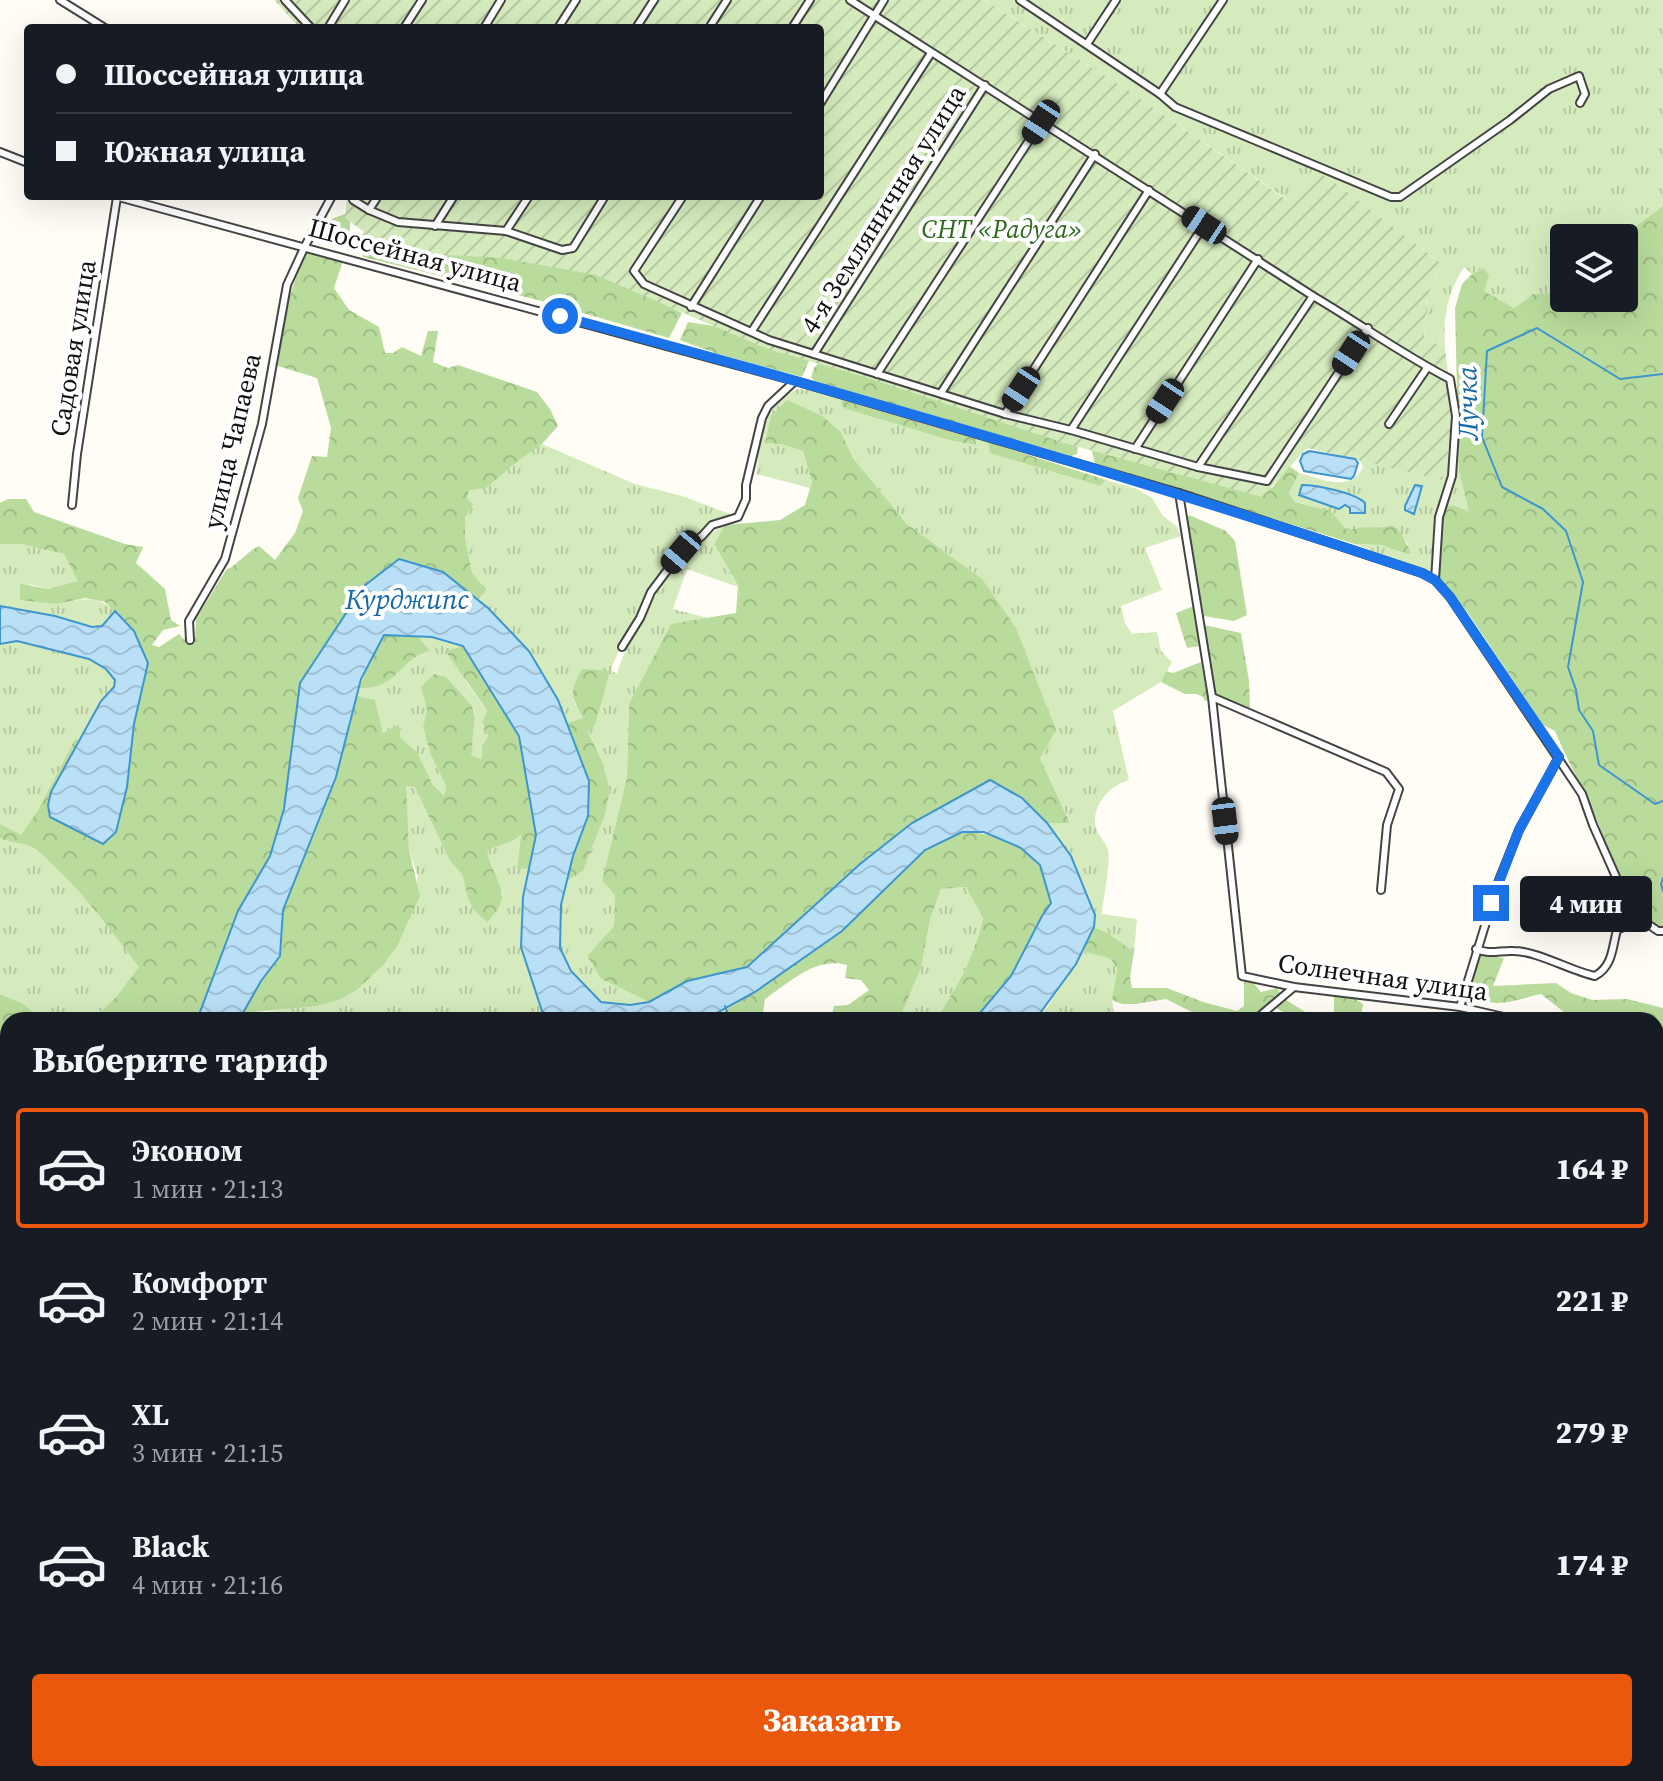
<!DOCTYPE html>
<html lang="ru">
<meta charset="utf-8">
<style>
:root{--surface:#171b24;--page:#20242c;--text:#f1f3f6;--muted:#9ea1a6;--line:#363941;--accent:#ea580c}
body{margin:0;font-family:"Source Serif 4",serif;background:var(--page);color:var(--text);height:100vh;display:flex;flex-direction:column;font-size:30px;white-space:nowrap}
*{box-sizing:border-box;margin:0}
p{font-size:26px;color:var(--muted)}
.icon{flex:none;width:44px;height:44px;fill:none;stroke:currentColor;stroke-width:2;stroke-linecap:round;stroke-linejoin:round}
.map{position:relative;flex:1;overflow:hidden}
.sheet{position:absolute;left:0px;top:1012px;width:1664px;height:770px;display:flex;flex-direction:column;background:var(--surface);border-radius:24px 24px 0 0;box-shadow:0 8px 32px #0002}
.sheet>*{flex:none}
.hud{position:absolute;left:24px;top:24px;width:800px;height:176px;border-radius:8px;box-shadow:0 8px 32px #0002;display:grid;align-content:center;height:176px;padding:0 32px;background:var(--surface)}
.fabs{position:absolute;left:1550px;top:224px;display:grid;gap:16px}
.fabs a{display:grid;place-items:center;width:88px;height:88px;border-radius:8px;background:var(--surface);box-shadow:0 8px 32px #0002;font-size:40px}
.end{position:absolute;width:36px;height:36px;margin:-18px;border:10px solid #1a73e8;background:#fff;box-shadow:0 0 0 4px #fff}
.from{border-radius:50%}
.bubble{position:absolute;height:56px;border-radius:8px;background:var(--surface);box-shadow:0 8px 32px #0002;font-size:26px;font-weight:800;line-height:56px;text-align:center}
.car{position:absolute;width:24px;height:48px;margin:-24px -12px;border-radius:10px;box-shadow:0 0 6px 2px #0007;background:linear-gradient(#222 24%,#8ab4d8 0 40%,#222 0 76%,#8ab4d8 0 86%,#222 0)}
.hud b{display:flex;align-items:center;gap:28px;height:76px;font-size:30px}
.hud b+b{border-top:2px solid var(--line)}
.hud i{width:20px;height:20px;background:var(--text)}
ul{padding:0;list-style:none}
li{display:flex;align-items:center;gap:24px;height:120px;margin:0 16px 12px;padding:0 16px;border:4px solid transparent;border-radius:8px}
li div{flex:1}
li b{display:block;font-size:30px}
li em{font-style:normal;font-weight:800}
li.on{border-color:var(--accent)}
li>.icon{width:72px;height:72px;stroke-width:1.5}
h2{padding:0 32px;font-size:36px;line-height:96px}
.button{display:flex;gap:16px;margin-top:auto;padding:16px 32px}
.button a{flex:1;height:92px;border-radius:8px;background:var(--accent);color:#fff;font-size:32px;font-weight:800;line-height:92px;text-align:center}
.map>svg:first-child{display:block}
</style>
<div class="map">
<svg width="1663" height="1781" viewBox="0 0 1663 1781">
<defs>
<pattern id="grass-tufts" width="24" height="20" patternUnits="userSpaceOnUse" patternTransform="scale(2)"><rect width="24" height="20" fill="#d5ebbd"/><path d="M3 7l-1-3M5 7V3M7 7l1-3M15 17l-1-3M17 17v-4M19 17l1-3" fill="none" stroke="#b6c8a1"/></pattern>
<pattern id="forest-crowns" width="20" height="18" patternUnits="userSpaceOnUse" patternTransform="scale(2)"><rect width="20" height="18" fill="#b9dc9c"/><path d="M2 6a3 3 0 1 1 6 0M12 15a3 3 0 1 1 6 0" fill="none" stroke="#9ebc85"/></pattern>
<pattern id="wetland-marsh" width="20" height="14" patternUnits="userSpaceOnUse" patternTransform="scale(2)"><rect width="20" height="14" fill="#d5ebbd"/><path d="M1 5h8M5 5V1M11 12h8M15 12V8" fill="none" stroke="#b6c8a1"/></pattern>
<pattern id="garden-furrows" width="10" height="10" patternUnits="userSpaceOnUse" patternTransform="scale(2)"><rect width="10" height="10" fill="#d5ebbd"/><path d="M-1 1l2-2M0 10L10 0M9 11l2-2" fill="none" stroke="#b6c8a1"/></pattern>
<pattern id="water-waves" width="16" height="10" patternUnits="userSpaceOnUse" patternTransform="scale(2)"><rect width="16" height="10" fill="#b9e0f7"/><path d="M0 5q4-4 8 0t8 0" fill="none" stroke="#9ebfd3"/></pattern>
</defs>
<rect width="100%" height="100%" fill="#fffdf5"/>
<g fill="url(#grass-tufts)" fill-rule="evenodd">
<path d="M984,0h679v206l-43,32h-56v40l-11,15 -20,1 -19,14 -30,-16v-24l-12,6 -8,-7c-17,26 -21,51 -19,81l-21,-11 3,-41 15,-32 -112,-85 -17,-9 -25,30 -160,-110z"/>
<path d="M797,389l12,1 33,10 -1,5 5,4 106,32 23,4v-6l13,3 3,11 109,33 6,-6 31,9 15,9 11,18 14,11 4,9 -36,12 17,42 -41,16 4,17 7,11 25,-2 4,19 11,11 -11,20 -48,29 16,69c-19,5 -39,27 -33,48 2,8 11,15 12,23 3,14 -5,46 -6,63l35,5 -3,33 -26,-19 -14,-6c3,-31 -29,-79 -47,-104l23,-1 -30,-64 -58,-179 -75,-55 -54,-66 -12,-26 -75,11 14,1 23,7 9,31 -2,6 -54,-14c6,-37 4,-65 41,-85z"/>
<path d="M542,444l93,40 47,12 48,18c-6,7 -15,6 -22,11 -8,7 -16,14 -24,21 -26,21 -61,92 -73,124l6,4c5,-18 12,-30 20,-46 25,-45 42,-76 88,-103l-11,19 24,43 -51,-18 -14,40 35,9 22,-4 -7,27 -94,63 -2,73 -25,104 13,14 -1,31 -27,30 14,23 48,23c-15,2 -29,4 -44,0 -13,-3 -40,-38 -44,-52 -6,-17 2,-51 6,-69l16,-10 22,-56 5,-24 -8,-30 -14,-30 7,-6 2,-16 -24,-9 10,18 -16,5c-20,-50 -47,-88 -89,-123l9,-10 -15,-17 -7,-36v-19l9,-14 -7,-5 2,-9z"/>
<path d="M1459,445v27l10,41 -16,-8 -6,1z"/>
<path d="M1452,451l-3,31 -12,43 -6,51 -76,-32 26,1 26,9 1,-10 -16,-19c-14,4 -29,3 -44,6 -13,-16 -34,-26 -53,-29l-6,-9 10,-20c22,6 52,20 64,-6l-6,-13 65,2zM1302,485l25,3 34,10 -11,9 -6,-2 -5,4 -40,-14z"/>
<path d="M0,544h20l44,10 15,28 -30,7 -21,-5 29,20c22,-5 40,-10 58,7l-13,15 -10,1 -37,-11 -55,-10z"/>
<path d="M418,636l14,1 31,9 -15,4 21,36 18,24 -5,12 6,14 -6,10v13l-11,-4c0,-13 4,-27 4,-39 -2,-25 -36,-25 -54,-29l6,23 -4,17 7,26 16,33 -2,11 -11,-12 -16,-33 -16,-14 -2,-14 -16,10 -8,-33 -18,-5 2,-8c28,1 46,-30 70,-38z"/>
<path d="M17,640l72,19 17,10 9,11v7l-33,53 -7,-1 -37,71 -17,26 -21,-12v-180z"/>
<path d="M405,786h10l35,75 12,13 6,25 35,-4 -12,-24 -5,-19c12,-9 24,-8 35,-18l-4,33 12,2 -6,28 -1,22 20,92 13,9h-316l4,-7 12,1 86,-15 16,-9 25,-24 15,-19 11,-24 10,-46 -9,-27z"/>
<path d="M0,838c11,6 26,4 35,11 39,31 75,79 105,118l-23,29 -25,24h-50l-20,-17 -22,-9z"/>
<path d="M966,887l17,30c-10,43 -24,66 -47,103h-37l22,-52 9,-48 11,-31z"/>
<path d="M1083,951l28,8 6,10 -5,31 3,20h-80l13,-14z"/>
<path d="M8,1137v42l-8,3v-44z"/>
<path d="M0,1383l8,15v95h-8z"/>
<path d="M1656,1645h7v31l-3,1 -1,21 -3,1z"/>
<path d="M1663,1752v29h-67l16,-7h44v-19z"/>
<path d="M1359,1774h72l1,7h-70z"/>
</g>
<g fill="url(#forest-crowns)">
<path d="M1663,206v722c-34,-2 -56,-85 -68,-113 -13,-28 -28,-55 -40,-84l-12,-6 -75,-112 -28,-33v-45l6,-29 7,-1 16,7 -10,-40 -4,-164 7,-24 10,-10 12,-6 5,8 -5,15 30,17 19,-14 20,-1 11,-15v20h60v-60h-4z"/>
<path d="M350,212v17l-7,18 -21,-10c6,-22 10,-17 28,-25z"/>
<path d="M370,225l193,28 119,60 -13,25 -131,-38 -175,-43 -5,-17z"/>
<path d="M307,251l36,10 -9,27 15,22 30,17 6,26h8l9,-6 19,9 7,-25h10l-5,31 15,6 10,-3 79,27 13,17 8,17 -16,18 -28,20 -28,24 -17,2 -2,9 7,5 -9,14v19l7,36 15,17 -9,10 -35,-28 -79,14 -63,97 -17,126 -14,47 -32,55 -41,109h-105l25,-24 22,-29c-28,-37 -67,-89 -104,-118 -9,-7 -24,-5 -35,-11v-14l21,11 17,-25 37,-71 7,1 -31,52 76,-5 7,-63 14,-61 -14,-32 -29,-29 -20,-4 -28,6 -37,-4v-16l29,5 29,-8 -14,-27 -44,-10h-20v-41l8,-4h18l8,13 91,32 18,3 -7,16 29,26 6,31 9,6 -17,4 -11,15 7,2 20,-13 9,9 7,-5 1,-19 30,-49c13,-6 20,-18 33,-24l16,14 20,-27 8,-22 -5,-13 14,-42 15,1 4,-29 -14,-50 -39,-12c4,-42 11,-77 29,-115z"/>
<path d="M688,322l32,5 91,29 -9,21 -87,-24 -35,-13z"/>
<path d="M821,360l257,84 -1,10 -6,2 -255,-73 -5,-6 3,-9z"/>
<path d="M787,400l35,16 19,16 12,26 54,66 75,55 34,49 40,102 -16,28 30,65h-23l-25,-25 -110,25 -52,41 -113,103 -60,14 -38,21 -48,-23 -14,-23 27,-30 1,-31 -13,-14 25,-104 2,-73 42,-80 65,-11 2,-27 -24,-42 11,-19 55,-5 25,-15 7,-23 -9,-31 -23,-7 -15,-1 6,-27z"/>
<path d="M842,400l133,39 1,6 -24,-4 -106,-32 -5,-4z"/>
<path d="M988,442l118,38 -6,6 -110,-33z"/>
<path d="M1095,443l170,47 7,-2 17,-22 10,7 -10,20 6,9 35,9 18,20c15,-7 29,-1 44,-6l9,8 10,20 -4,1 -26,-9 -26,-1 -260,-80 -3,-13z"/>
<path d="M1189,515l37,16 9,10 12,74 -13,6 -30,-5 -17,-97z"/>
<path d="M1194,606l6,40 -13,2 -11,-35z"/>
<path d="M1204,625l37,8 8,48 1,28 -36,-14z"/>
<path d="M384,635l34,1 12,15c-30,6 -32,39 -71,37l16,-39z"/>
<path d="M463,646l56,90 17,99 -7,34 -12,-1 4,-33c-11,10 -23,8 -34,17 8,33 29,42 0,70l-12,-11 -7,-12 -6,-25 -12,-13 -35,-74 -9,-1 3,64 11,46 -23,51 -15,19 -25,24 -16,9 -25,7 -73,7 18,-32 19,-25 3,-46 32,-78 42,-136 18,4 8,33 16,-9 2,14 16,14 16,33 11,11 2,-10 -16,-33 -7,-26 4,-17 -6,-23 13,-13 12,3 26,29 3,11 -4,38 11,4v-13l6,-10 -6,-14 5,-12 -39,-55v-5z"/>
<path d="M1201,662l7,38 -4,1v-3l-7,-4h-12l-24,-12 5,-11 7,2z"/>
<path d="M582,669l28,2 -15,54 -7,7 14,29 8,29 -5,25 -22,56 -16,10 6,-26 1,-116 -7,-16 16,-5c-13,-23 -13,-26 -1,-49z"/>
<path d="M962,832c26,0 65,10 79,34 5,11 7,26 10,37l-9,13 -31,60 -37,44h-38c23,-37 37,-60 47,-102l-17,-31 -25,2 -11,31 -9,48 -22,52h-68l3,-14 14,-1 21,-15 -8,-10 -16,-2 2,-13c-31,-9 -57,17 -82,34l-3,21h-53l46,-28 87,-61 83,-81z"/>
<path d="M1094,927l14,6 26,19 -4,25 2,11h35l36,14 34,9 7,-5v-24l8,-1 9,11 16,-4 4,6 -17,12 -12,14h-29l-29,-7 -28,-14 -30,5h-14l-10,-4 5,-31 -6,-10 -28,-8z"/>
<path d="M1479,954l25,4 -11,28 63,-3 15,10 21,7 35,-1 36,9v34l-7,-1v-21h-82l-33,-26c-28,6 -56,22 -72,-12z"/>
<path d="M0,994l22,9 20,17h-34v57l-8,-2z"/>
<path d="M1334,995l19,3 10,6 -2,11 -5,5h-58l-22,-12 10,-8 29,18 19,-4z"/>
<path d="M1663,1071v49l-7,2v-43z"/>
<path d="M0,1225l3,9 -1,24 4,42 -2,27 4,16v39l-8,-16z"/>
</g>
<path fill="url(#wetland-marsh)" d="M8,1179v149h-4c3,-49 -4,-97 -4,-146z"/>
<path fill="url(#garden-furrows)" d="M274,0h710l144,90 159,110 26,-30 17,9 112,85 -15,32 -3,41 21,11 9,75 -12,57 -135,-32 -45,49 -198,-54 -199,-66 -98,-28 -171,-74 -94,-17 -110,-6 -47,-34 2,-22h473v-168h-520z"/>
<g fill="url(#water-waves)" stroke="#3f96cf" stroke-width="2">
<path d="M1309,451l46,8 3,4 -4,13 -3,3 -47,-8 -4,-10 3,-7z"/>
<path d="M1302,485c15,0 54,8 63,18v10h-15v-5l-5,-3 -6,4 -40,-14z"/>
<path d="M1415,485l7,1 -8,28 -9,-4v-4z"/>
<path d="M399,559l44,13 45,36 41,43 29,49 31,81 -1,35 -15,40 -12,49 -1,43 11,23 30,31 29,3 19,-3 38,-21 60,-14 113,-103 52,-41 78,-43 32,18 25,25 24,33 24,59 -1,12 -18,37 -41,56h-61l37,-44 31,-60 9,-13 -11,-38 -19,-17 -37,-16h-22l-37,18 -83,81 -87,61 -51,28h-149l-13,-9 -21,-64 2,-50 13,-62 -17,-99 -56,-90 -31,-9 -48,-2 -23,44 -25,98 -53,133 -3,46 -19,25 -22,39h-42l41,-109 32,-55 14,-47 16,-126 64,-97z"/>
<path d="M0,606l55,10 37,11 10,-1 13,-15 19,20 14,32 -14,61 -7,63 -11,45 -13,12 -53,-27 -2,-12 3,-13 50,-91 13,-14 1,-7 -9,-11 -17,-10 -72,-18 -17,3z"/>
<path d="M0,1075l8,2v35h-8z"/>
<path d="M1663,1182v41l-7,7v-43z"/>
</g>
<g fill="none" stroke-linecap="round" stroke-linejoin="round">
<g stroke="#3f96cf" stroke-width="2">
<path d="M1663,374l-43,5 -83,-51 -50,23 -5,86 20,50 41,22 23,22 17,51 -15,85 8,23 3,20 14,21 6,34 56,39 8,-3"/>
<path d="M1663,878l-2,6 2,7"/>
<path d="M725,1006l5,14"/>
</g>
<defs>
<g id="street">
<path d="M60,0l45,28"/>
<path d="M285,0l26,28"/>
<path d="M850,0l463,296c46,27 90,59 137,83l6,37 -4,60 -13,41 -4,63"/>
<path d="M1020,0l140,94 15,13 216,90h9l110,-77 39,-31 30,-13 6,18 -5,9"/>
<path d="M328,28l17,-28"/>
<path d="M404,28l18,-28"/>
<path d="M484,28l17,-28"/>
<path d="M558,28l18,-28"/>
<path d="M636,28l18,-28"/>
<path d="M709,28l18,-28"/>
<path d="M792,28l18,-28"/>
<path d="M1087,44l29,-44"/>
<path d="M1160,94l63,-94"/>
<path d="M820,104l64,-104"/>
<path d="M0,152l28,11"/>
<path d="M115,196l680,185 384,112 243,80 13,7 15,17 132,197 11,31 39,88 26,18h5"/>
<path d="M353,196v4l16,10 29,12 108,9 56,19 11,-2 32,-52"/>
<path d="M683,196l-49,75 10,13 125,56 236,74 66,16 127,37 69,14 101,-153"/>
<path d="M369,210l9,-14"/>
<path d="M435,226l19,-30"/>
<path d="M506,231l23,-35"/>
<path d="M691,307l70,-111"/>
<path d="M752,331l179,-278"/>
<path d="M814,354l171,-269"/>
<path d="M877,374l164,-252"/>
<path d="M941,393l154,-239"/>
<path d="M1005,414l144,-224"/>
<path d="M1389,424l38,-56"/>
<path d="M1071,430l133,-205"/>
<path d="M1135,449l123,-190"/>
<path d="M1198,467l115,-171"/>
<path d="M1179,493l33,204 30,279 52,11 166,20 57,13"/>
<path d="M72,505l5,-51 40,-257"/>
<path d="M190,640l-1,-19 36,-62 37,-135 25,-139 18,-39 27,-50"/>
<path d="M622,647l18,-29 11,-26 30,-40 21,-16 10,-11 26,-8 8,-18v-14l16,-67 6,-12 27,-25"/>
<path d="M1212,697l174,75 13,17 -12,36 -6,65"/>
<path d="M1476,949c14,6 24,1 38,2 23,0 57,20 81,25 18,-10 17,-28 22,-46l23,-11"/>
<path d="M1460,1007l39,-127 20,-50 40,-73"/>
<path d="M1255,1020l39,-33"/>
<path d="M1656,1112l7,-2"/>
<path d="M1656,1163l7,-4"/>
<path d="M1656,1295l7,-3"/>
<path d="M1656,1447l7,1"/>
<path d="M0,1643l8,-18"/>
<path d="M658,1774l4,7"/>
<path d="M765,1774l18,7"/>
<path d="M1273,1774l34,7"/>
<path d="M1355,1774l3,7"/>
<path d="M70,1781l3,-7"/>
<path d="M197,1781l3,-7"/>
<path d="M327,1781l3,-7"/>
<path d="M463,1781l4,-7"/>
</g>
<g id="secondary">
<path d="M0,1501h8"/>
<path d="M1656,1641l7,-1"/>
</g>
</defs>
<use href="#street" stroke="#444" stroke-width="10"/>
<use href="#secondary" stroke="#333" stroke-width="12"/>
<use href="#street" stroke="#fff" stroke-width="6"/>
<use href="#secondary" stroke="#fff6b0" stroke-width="8"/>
</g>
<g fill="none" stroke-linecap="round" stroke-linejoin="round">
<path stroke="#1a73e8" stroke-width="10" d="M560,316c290,78 578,162 862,257l13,7 15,17 109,160 -40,73 -28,73"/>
</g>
<g text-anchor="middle" stroke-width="8" stroke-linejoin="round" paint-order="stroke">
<g font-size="26" fill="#111" stroke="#fff">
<text transform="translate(883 209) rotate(-58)" y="9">4-я Земляничная улица</text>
<text transform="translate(415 255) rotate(15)" y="9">Шоссейная улица</text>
<text transform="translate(73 348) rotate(-81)" y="9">Садовая улица</text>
<text transform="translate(232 441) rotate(-77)" y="9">улица Чапаева</text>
<text transform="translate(1383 977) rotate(8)" y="9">Солнечная улица</text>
</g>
<g font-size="26" font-style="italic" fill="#2f6b1f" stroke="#fff">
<text x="1002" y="238">СНТ «Радуга»</text>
</g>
<g font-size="28" font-style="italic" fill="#1768a6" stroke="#fff">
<text transform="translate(1467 403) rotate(-91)" y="10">Лучка</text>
<text x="407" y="609">Курджипс</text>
</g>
</g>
</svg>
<div class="fabs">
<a><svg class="icon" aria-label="layers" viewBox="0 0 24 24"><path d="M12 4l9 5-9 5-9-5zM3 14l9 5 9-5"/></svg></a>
</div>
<i class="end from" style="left:560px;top:316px"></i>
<i class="end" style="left:1491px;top:903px"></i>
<div class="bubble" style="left:1520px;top:876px;width:132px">4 мин</div>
<i class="car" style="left:1041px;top:122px;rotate:213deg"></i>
<i class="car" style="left:1204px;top:225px;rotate:303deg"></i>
<i class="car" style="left:1351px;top:353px;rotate:213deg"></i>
<i class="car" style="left:1021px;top:389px;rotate:213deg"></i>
<i class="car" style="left:1165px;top:401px;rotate:213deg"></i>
<i class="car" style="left:681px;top:552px;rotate:220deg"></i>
<i class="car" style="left:1225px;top:821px;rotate:173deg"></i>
<div class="hud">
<b><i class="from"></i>Шоссейная улица</b>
<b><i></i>Южная улица</b>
</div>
<section class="sheet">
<h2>Выберите тариф</h2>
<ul>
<li class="on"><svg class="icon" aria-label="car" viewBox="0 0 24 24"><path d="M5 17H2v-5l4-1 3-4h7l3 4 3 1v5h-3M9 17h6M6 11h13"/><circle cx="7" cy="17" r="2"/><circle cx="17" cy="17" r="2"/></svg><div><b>Эконом</b><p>1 мин · 21:13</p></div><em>164 ₽</em></li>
<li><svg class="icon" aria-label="car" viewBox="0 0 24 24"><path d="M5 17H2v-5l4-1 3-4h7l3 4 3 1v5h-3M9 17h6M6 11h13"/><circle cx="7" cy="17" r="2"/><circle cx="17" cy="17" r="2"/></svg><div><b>Комфорт</b><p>2 мин · 21:14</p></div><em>221 ₽</em></li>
<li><svg class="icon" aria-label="car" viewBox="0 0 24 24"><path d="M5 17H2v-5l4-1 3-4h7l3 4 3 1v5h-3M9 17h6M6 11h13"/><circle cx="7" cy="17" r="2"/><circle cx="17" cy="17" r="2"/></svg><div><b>XL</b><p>3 мин · 21:15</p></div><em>279 ₽</em></li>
<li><svg class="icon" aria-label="car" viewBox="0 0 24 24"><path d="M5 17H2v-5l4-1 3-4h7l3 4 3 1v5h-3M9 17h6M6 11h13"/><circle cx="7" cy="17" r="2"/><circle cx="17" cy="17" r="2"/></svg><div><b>Black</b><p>4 мин · 21:16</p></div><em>174 ₽</em></li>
</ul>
<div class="button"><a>Заказать</a></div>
</section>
</div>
